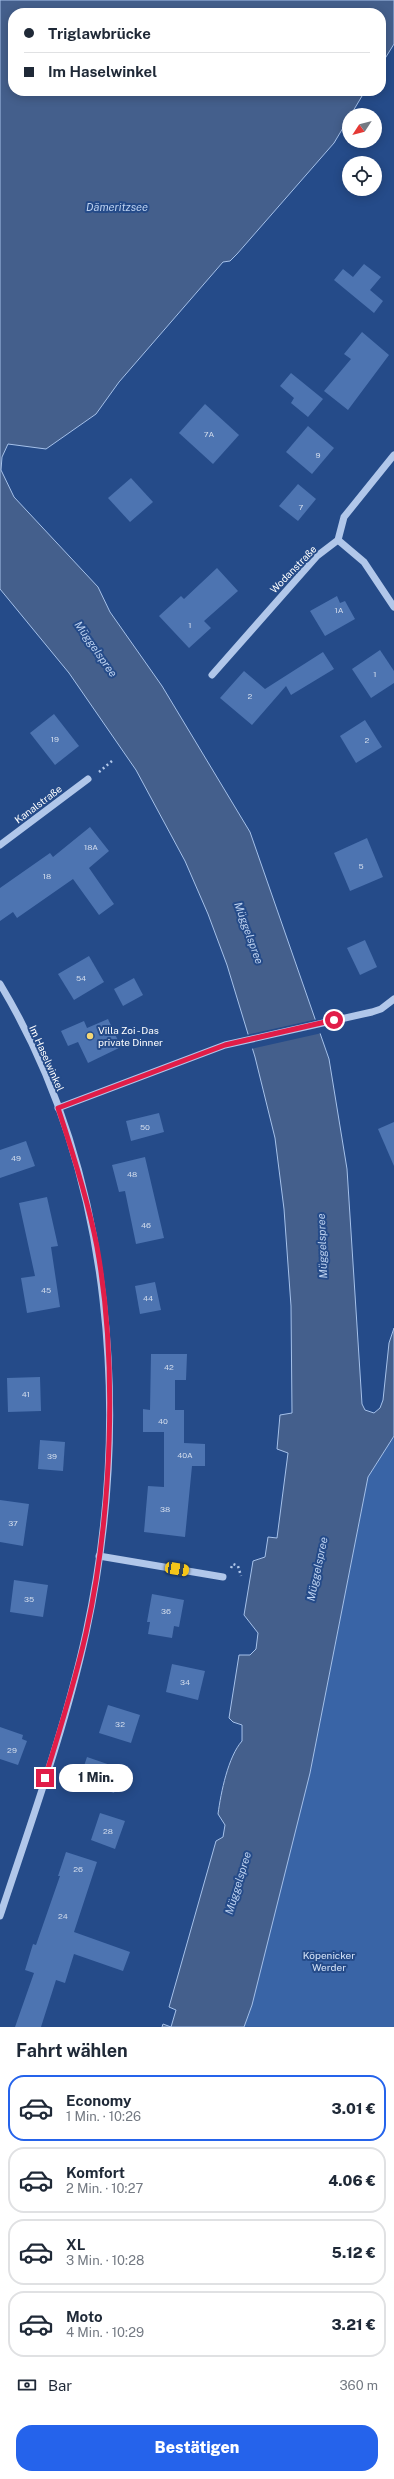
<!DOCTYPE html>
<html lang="de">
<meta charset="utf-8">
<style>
:root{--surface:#fff;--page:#f6f6f7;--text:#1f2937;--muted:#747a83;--line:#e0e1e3;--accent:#2563eb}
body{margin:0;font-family:"Public Sans",sans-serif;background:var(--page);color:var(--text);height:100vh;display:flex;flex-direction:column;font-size:15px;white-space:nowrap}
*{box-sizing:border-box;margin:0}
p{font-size:13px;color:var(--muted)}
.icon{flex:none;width:22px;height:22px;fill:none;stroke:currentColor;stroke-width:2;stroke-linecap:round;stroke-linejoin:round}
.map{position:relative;height:2027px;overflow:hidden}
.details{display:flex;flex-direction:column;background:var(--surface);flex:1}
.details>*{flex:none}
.guide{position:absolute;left:8px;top:8px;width:378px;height:88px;border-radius:16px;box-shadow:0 2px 10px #0003;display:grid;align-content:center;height:88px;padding:0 16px;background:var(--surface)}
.needle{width:26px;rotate:234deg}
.buttons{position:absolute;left:342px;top:108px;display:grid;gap:8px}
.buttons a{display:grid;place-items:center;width:40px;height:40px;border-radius:50%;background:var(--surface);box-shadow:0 2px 10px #0003;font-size:20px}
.end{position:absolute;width:18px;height:18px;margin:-9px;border:5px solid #e11d48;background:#fff;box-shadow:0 0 0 2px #fff}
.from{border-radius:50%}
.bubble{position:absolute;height:28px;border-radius:14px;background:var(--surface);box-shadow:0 2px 10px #0003;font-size:13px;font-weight:800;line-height:28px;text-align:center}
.car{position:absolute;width:12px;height:24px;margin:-12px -6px;border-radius:5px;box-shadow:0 0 3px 1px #0007;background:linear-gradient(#f5c518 24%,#345 0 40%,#f5c518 0 76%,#345 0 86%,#f5c518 0)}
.guide b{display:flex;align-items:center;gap:14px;height:38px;font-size:15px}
.guide b+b{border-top:1px solid var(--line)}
.guide i{width:10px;height:10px;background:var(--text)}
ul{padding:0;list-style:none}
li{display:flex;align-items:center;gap:12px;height:66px;margin:0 8px 6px;padding:0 8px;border:2px solid var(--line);border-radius:16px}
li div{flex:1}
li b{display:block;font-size:15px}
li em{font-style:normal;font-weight:800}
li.current{border-color:var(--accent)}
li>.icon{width:36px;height:36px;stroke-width:1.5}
h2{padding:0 16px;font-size:18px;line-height:48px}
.pay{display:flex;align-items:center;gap:10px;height:44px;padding:0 16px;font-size:15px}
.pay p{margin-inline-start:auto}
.cta{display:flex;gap:8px;margin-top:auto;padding:8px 16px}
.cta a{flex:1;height:46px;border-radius:16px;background:var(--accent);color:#fff;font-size:16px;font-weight:800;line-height:46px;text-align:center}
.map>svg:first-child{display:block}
</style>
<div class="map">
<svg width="394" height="2027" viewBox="0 0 394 2027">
<rect width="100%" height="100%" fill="#254b89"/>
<path fill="#3964a6" d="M394,1436v591h-150l8,-22 58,-232 58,-296z"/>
<path fill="#445f8c" stroke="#a5c1ea" d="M0,0h394v44l-13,21v-52h-368v78h352l-31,52 -97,111 -7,7 -7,1 -104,120 -23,32 -50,35 -38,-5 -6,13 -1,13 13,27 84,90 12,25 52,74 88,146 79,227 18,110 15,235 3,6 9,3 6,-5 3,-8 6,-57 5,-15v108l-26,41 -58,296 -58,232 -8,22h-82l1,-3 8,3 5,-17 -7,-3 47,-166 7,-4 2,-12 -7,-11c3,-22 10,-57 24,-73v-16l-9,-3 -4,-4 10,-63h11l6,-6 2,-16 -14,-18 9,-54 12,-4 3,-20 9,1 11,-85 -11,-4 3,-34 12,-2 -1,-107 -7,-97 -9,-71 -20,-81 -28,-92 -19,-51 -23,-53 -49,-91 -67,-97 -69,-84z"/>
<path fill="#254b89" d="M318,1019l4,14 -71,16 -5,-14z"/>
<g fill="#4d74b1">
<path d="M364,264l17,13 -11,13 13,11 -9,12 -40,-33 9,-11 10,8z"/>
<path d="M362,332l27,23 -41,55 -24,-19 27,-32 -7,-5z"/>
<path d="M291,373l32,26 -15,18 -17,-14 3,-5 -14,-12z"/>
<path d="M205,404l34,31 -26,29 -34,-31z"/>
<path d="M308,426l26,22 -22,26 -26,-22z"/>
<path d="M131,478l22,24 -23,20 -22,-24z"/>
<path d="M298,484l18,15 -18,22 -19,-15z"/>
<path d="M217,568l21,23 -34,30 7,7 -22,20 -30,-32 22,-20 3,3z"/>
<path d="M337,596l3,7 5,-2 10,18 -30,17 -15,-25z"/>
<path d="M380,650l14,21v12l-23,15 -19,-29z"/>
<path d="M323,652l11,17 -43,26 -5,-9 -34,39 -32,-27 24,-27 21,18z"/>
<path d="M54,714l25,32 -24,19 -25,-32z"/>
<path d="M365,720l17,27 -26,16 -16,-27z"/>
<path d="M90,827l19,24 -20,17 25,36 -15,11 -26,-36 -56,39 -4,-6 -13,9v-33l50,-35 3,4z"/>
<path d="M367,838l16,39 -33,14 -16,-38z"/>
<path d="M365,940l12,27 -17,8 -13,-27z"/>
<path d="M89,956l15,26 -30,18 -16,-26z"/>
<path d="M134,978l9,17 -20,11 -9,-17z"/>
<path d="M108,1019l13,28 -33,16 -10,-21 -10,4 -7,-15 23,-10 3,7z"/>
<path d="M159,1113l5,19 -33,9 -5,-20z"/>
<path d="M394,1122v44l-16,-37z"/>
<path d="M26,1141l9,25 -35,12v-28z"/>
<path d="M145,1157l19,81 -28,6 -11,-53 -6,1 -7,-27z"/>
<path d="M47,1197l11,49 -7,1 9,60 -33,6 -6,-35 14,-2 -16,-73z"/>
<path d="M155,1282l6,28 -21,4 -5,-28z"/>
<path d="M151,1354h36l-1,26h-11v30h9v33l21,1v22h-13l-7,71 -41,-5 4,-46 16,1v-55h-21v-23l7,1z"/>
<path d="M40,1377l1,34 -33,1 -1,-34z"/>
<path d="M40,1440l25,2 -2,29 -25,-2z"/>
<path d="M0,1500l29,4 -6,42 -23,-4z"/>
<path d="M14,1580l34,5 -5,32 -33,-5z"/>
<path d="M152,1594l32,6 -5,27 -5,-1 -2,12 -24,-4 2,-12h-3z"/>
<path d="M172,1664l33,7 -7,29 -32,-8z"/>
<path d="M108,1705l32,10 -9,28 -32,-10z"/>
<path d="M0,1727l23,8 -1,4 5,2 -9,24 -18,-6z"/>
<path d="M87,1757l35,12 -8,24 -35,-12z"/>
<path d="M100,1813l25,8 -10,28 -24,-9z"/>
<path d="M66,1852l31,10 -23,70 56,20 -7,19 -49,-17 -9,29 -9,-3 -15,47h-26l19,-54 -9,-3 8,-26 3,1 24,-69h-2z"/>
</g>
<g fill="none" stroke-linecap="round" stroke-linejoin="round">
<g stroke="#b1c7ea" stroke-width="2.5" stroke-dasharray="2 3" stroke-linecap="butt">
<path d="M99,772l13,-11"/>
<path d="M231,1568l2,-4 5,2 3,10"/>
</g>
<g stroke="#b1c7ea" stroke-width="7">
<path d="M338,540l26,22 30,45"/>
<path d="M212,675l105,-119 21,-16 6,-23 50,-62"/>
<path d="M0,845l88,-66"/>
<path d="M0,984c114,189 132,436 86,649 -21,96 -55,189 -86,283"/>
<path d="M58,1108l167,-63 147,-33 9,-3 13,-10"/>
<path d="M99,1556l124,21"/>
</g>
</g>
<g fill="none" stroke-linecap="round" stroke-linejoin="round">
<path stroke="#e11d48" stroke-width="5" d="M45,1778c15,-48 30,-96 41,-145 26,-117 32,-269 11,-386 -9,-47 -24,-94 -39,-139l167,-63 109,-25"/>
</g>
<circle fill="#f4d675" stroke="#254b89" stroke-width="1.5" cx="90" cy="1036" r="4"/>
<g text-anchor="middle" stroke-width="4" stroke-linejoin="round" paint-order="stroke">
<g font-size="8" fill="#d2dcec">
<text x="209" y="437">7A</text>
<text x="318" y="458">9</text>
<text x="301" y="510">7</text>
<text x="339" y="613">1A</text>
<text x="190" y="628">1</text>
<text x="375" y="677">1</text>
<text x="250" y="699">2</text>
<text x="55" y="742">19</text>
<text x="367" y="743">2</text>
<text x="91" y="850">18A</text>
<text x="361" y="869">5</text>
<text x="47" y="879">18</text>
<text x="81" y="981">54</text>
<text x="145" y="1130">50</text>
<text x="16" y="1161">49</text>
<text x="132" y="1177">48</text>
<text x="146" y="1228">46</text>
<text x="46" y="1293">45</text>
<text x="148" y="1301">44</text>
<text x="169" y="1370">42</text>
<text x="26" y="1397">41</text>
<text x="163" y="1424">40</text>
<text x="185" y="1458">40A</text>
<text x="52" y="1459">39</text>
<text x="165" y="1512">38</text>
<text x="13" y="1526">37</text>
<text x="29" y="1602">35</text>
<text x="166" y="1614">36</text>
<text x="185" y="1685">34</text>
<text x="120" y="1727">32</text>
<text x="12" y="1753">29</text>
<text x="108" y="1834">28</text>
<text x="78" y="1872">26</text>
<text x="63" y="1919">24</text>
</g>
<g font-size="10" fill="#fff" stroke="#254b89">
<text transform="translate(293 569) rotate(-46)" y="4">Wodanstraße</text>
<text transform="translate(38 804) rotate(-37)" y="4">Kanalstraße</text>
<text transform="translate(47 1058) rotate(66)" y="4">Im Haselwinkel</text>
</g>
<g font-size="10" fill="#fff" stroke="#254b89" text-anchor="start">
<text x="98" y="1034">Villa Zoi - Das<tspan x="98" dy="12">private Dinner</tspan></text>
</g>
<g font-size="10" fill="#d5e3f7" stroke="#254b89">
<text x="329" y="1959">Köpenicker<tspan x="329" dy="12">Werder</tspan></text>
</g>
<g font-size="11" font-style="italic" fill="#bdd2f1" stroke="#254b89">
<text x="117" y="211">Dämeritzsee</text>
<text transform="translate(96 649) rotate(55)" y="4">Müggelspree</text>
<text transform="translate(249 933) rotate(70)" y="4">Müggelspree</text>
<text transform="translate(322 1246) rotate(-92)" y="4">Müggelspree</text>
<text transform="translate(317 1569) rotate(-78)" y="4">Müggelspree</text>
<text transform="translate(238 1883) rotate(-73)" y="4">Müggelspree</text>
</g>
</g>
</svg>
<div class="buttons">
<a><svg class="needle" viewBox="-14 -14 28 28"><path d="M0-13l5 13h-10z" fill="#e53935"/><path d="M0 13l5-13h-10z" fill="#747a83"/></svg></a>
<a><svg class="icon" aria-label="locate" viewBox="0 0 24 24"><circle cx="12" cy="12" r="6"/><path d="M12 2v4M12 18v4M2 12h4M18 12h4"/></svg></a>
</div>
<i class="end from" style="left:334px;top:1020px"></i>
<i class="end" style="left:45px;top:1778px"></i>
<div class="bubble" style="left:59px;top:1764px;width:74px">1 Min.</div>
<i class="car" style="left:177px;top:1569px;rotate:100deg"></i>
<div class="guide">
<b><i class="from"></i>Triglawbrücke</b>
<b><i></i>Im Haselwinkel</b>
</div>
</div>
<section class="details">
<h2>Fahrt wählen</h2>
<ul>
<li class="current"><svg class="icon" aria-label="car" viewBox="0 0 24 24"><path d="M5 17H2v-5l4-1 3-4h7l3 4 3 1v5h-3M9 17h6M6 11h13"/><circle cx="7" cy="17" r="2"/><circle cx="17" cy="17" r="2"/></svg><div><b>Economy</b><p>1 Min. · 10:26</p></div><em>3.01 €</em></li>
<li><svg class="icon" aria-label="car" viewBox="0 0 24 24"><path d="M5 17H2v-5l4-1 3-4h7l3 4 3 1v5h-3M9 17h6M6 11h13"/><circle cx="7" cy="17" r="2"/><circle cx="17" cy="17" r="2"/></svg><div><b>Komfort</b><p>2 Min. · 10:27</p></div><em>4.06 €</em></li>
<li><svg class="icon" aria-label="car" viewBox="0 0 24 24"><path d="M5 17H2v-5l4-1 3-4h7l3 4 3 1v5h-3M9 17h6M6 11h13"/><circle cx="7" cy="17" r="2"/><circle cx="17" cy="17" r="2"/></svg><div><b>XL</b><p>3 Min. · 10:28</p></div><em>5.12 €</em></li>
<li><svg class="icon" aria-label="car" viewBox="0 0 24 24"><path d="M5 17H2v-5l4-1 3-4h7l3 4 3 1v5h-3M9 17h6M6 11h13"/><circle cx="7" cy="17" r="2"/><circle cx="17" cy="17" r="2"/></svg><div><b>Moto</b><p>4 Min. · 10:29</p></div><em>3.21 €</em></li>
</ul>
<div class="pay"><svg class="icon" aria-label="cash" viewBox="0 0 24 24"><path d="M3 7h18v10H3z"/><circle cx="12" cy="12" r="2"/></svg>Bar<p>360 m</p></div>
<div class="cta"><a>Bestätigen</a></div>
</section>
